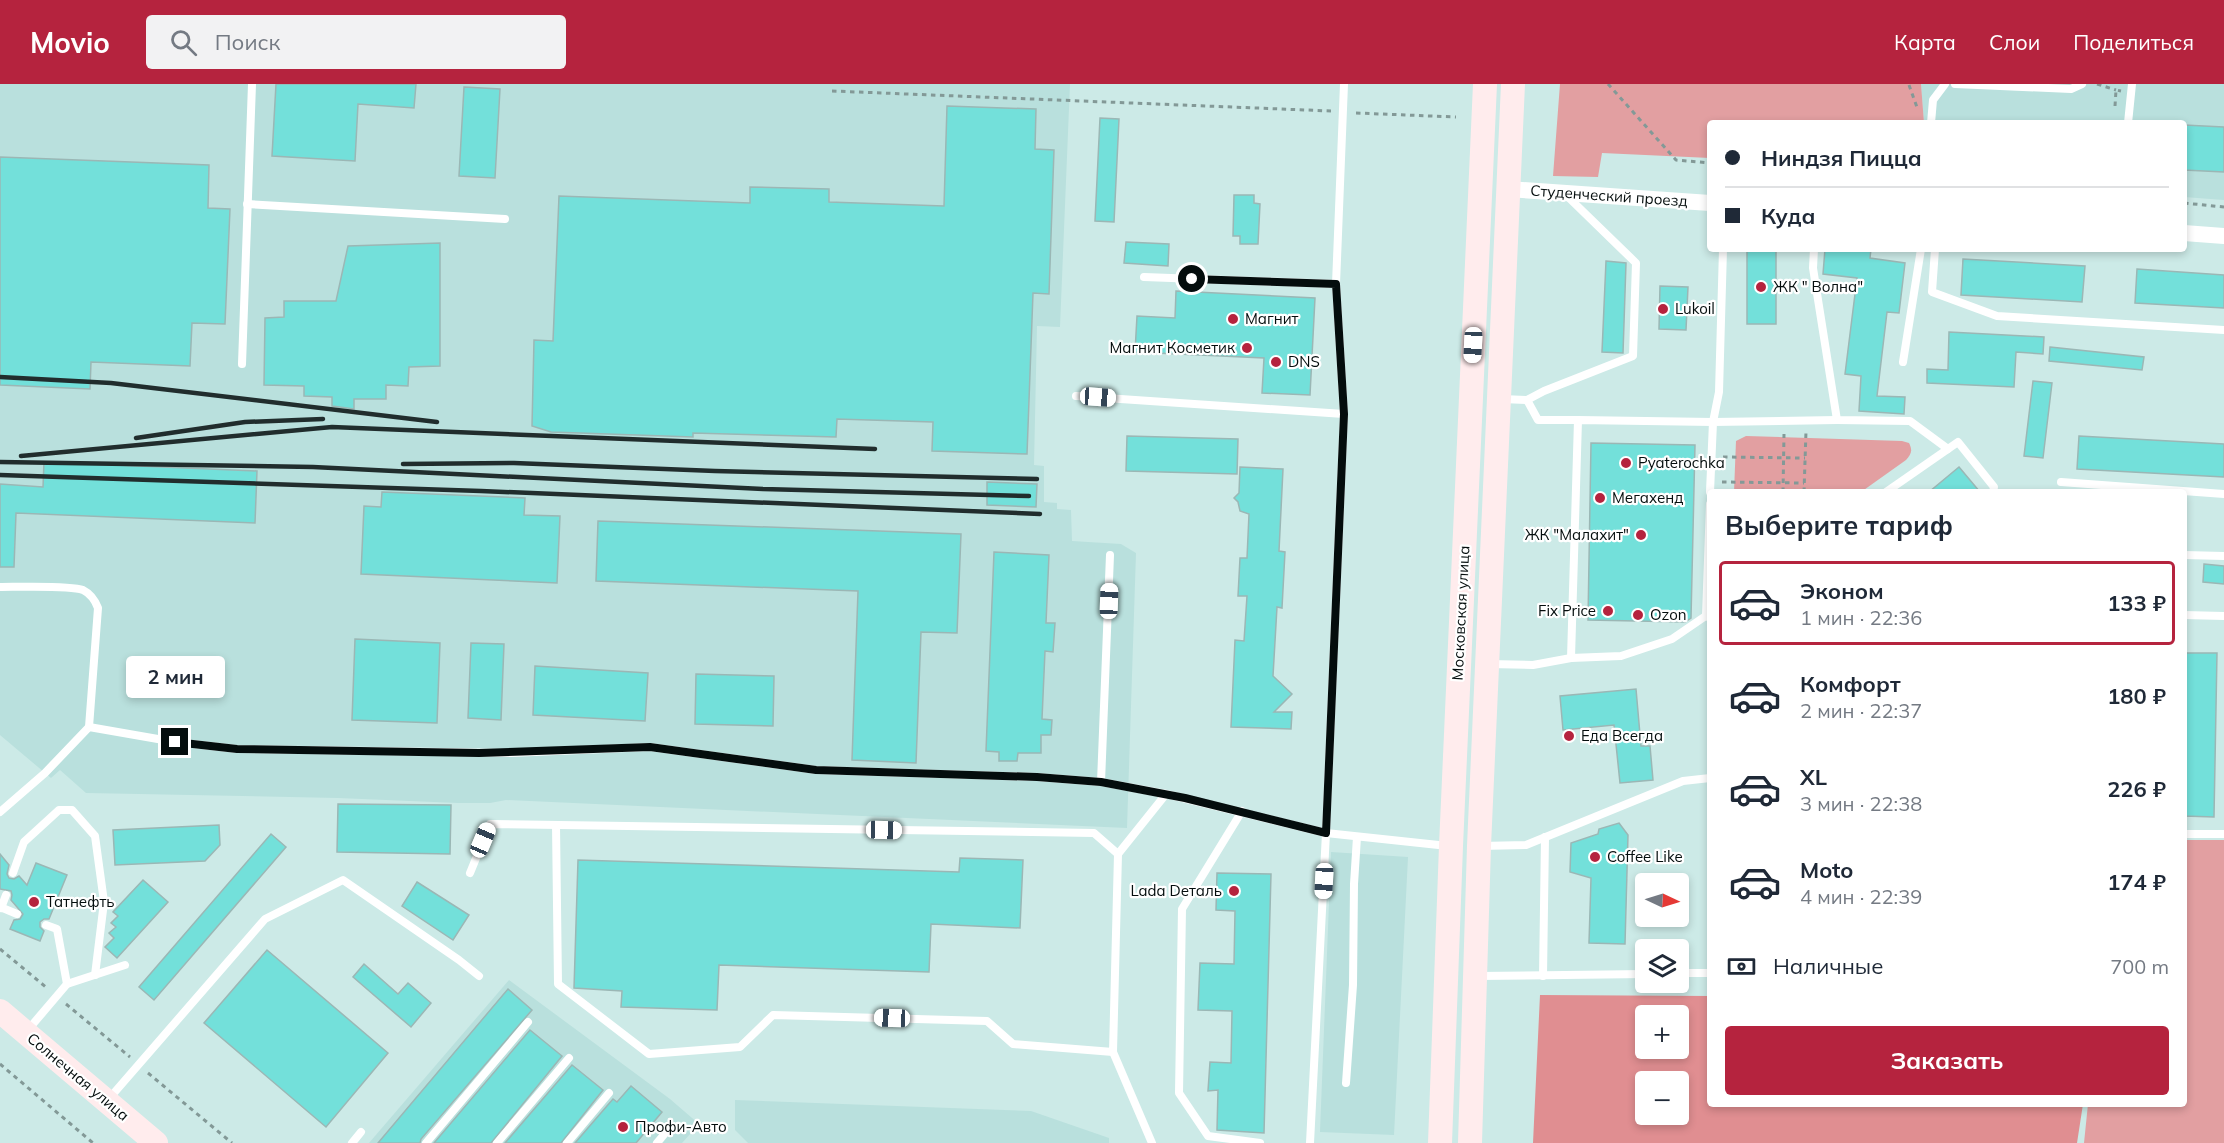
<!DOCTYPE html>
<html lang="ru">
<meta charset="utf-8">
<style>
:root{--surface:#fff;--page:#f2f2f3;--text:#1f2937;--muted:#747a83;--line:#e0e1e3;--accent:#b5233e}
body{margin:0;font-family:Mulish,sans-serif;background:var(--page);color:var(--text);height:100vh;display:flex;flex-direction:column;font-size:22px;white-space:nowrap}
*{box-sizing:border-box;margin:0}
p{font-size:20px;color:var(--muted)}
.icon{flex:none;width:33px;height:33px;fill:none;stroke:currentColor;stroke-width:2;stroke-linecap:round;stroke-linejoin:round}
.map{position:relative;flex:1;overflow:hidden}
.side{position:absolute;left:1707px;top:405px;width:480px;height:618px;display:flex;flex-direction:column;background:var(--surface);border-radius:6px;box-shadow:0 3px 9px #0003}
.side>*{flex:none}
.hud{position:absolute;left:1707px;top:36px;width:480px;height:132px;border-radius:6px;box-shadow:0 3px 9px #0003;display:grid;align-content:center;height:132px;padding:0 18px;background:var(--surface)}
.needle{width:39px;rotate:94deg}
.tools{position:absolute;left:1635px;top:789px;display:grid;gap:12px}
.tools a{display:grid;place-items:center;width:54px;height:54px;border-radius:6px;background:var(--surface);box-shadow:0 3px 9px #0003;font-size:30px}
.end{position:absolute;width:27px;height:27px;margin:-14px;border:8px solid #040d0d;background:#fff;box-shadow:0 0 0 3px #fff}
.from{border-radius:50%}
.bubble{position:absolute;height:42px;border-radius:6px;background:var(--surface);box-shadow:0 3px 9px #0003;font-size:20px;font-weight:700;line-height:42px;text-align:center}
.car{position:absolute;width:18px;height:36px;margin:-18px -9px;border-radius:8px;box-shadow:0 0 4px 2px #0007;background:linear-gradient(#fff 24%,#345 0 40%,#fff 0 76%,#345 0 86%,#fff 0)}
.hud b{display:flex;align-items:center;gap:21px;height:57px;font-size:22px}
.hud b+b{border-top:2px solid var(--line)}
.hud i{width:15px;height:15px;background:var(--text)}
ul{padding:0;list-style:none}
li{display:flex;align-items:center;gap:18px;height:84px;margin:0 12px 9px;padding:0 6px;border:3px solid transparent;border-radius:6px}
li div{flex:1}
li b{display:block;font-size:22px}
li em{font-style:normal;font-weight:700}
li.active{border-color:var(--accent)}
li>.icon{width:54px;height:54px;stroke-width:1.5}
h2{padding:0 18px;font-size:27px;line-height:72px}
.pay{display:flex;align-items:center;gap:15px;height:66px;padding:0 18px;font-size:22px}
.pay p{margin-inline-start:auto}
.action{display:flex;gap:12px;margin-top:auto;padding:12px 18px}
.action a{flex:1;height:69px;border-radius:6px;background:var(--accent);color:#fff;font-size:24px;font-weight:700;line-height:69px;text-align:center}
header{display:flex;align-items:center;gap:36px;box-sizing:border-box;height:84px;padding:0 30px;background:var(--accent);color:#fff}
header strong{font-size:28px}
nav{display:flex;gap:33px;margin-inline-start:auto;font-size:21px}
.search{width:420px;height:54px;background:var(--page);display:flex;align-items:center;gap:15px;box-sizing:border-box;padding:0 21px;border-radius:6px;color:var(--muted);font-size:22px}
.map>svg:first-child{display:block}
</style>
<header>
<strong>Movio</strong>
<div class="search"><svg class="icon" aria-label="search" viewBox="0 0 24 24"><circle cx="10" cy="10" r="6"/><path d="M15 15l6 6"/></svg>Поиск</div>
<nav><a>Карта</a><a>Слои</a><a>Поделиться</a></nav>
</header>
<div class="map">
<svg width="2224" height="1059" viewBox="0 0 2224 1059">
<rect width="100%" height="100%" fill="#cceae7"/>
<g fill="#b9e0dd">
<path d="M0,0h1070l-10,243 -23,-1 -3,139 10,1v36l13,1v6l14,1 1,31 49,3 15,9 -9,275 -621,-28 -16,3h-32l-120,-5 -252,-5 -26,-23 -9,8 -51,-43z"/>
<path d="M1921,0h303v116l-40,-3v-74h-260z"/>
<path d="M1331,768l77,5 -14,278 -74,-3z"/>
<path d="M509,896l161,119 29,25 -17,19h-313z"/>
<path d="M735,1016l296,11 78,27v5h-361l-13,-13z"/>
</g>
<g fill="#e29fa1">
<path d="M1560,0h361l3,39h-214v35l-108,-5 -4,24 -45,-1z"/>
<path d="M1746,352l156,5 7,2c4,8 2,11 -3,17l-45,32h-127l2,-51z"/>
<path d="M2184,756h40v303h-140l4,-39h96z"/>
</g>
<path fill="#e08e91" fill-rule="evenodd" d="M1540,911l170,1v108h373l-6,39h-544zM1646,932h32v32h-32zM1646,998h32v32h-32z"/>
<g fill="#73e0da" stroke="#9bb7b5" stroke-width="1.5">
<path d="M276,0h140l-2,24 -56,-4 -3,57 -83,-5z"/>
<path d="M464,3l36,2 -5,89 -36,-2z"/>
<path d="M947,22l89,3 -1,40 19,1 -5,144 -16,-1 -6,161 -95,-3 1,-29 -96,-3 -1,18 -143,-4v4l-142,-5 -19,-6 2,-86 19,1 6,-145 191,7v-16l79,2v13l115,4z"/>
<path d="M1100,34l19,1 -5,103 -19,-1z"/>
<path d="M2184,41l40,2v45l-40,-2z"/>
<path d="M0,73l209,8 -1,43 22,1 -5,115 -33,-1 -2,43 -99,-4 -1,27 -90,-4z"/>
<path d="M1234,111h20v8l6,1 -2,40h-18v-8h-7z"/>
<path d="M1126,158l43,2 -1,22 -44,-3z"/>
<path d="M440,159v123l-31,1 -1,19 -22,-1v14h-32v10l-22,-3v-9l-28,-1v-10l-40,-1 1,-67 19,-1v-16h52l12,-55z"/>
<rect x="1747" y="165" width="29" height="75"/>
<path d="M1825,165h46l-1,9 35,5 -6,50 -12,-1 -10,84 28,1 -1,17 -45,-3 2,-35 -16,-2 12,-96 -34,-4z"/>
<path d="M1963,175l122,7 -3,36 -121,-7z"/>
<path d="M1606,177l20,2 -3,90 -21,-1z"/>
<path d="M2137,185l87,6v33l-89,-5z"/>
<path d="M1660,202l28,1 -2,43 -27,-1z"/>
<path d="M1176,207l139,7 -5,97 -48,-2 2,-35 -129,-6 2,-36 38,2z"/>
<path d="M1949,248l95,5 -1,17 -27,-2 -2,35 -87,-4v-14l21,1z"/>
<path d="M2050,263l94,10 -2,13 -93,-9z"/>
<path d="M2033,297l19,2 -9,75 -19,-2z"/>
<path d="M1127,352l111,3 -1,35 -111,-3z"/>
<path d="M2079,352l145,8v33l-147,-8z"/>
<path d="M1591,359l104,2 -4,173 -6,4 -97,-2z"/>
<path d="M44,378l213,9 -2,52 -239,-10 -2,54h-14v-83l43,3z"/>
<path d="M1240,383l43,2 -4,82 6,1 -3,56 -5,-1 -4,69 19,18 -18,18h18l-1,17 -60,-2 4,-87 9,1 3,-45h-9l2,-38h7l2,-44 -9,-3 -2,-9 -4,-4 5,-5z"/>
<path d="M1959,383l21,25h-51z"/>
<path d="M987,398l50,2 -1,23 -49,-2z"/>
<path d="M382,408l143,6 -1,17 36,1 -3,67 -196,-9 3,-68 17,1z"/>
<path d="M598,437l363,13 -4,99 -36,-1 -5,131 -64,-3 6,-169 -262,-10z"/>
<path d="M994,468l55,3 -3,68h9l-2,29 -8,-1 -3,68 10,1 -1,15h-10v18h-23l-1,8h-18v-9l-13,-1z"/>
<path d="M2204,480l20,2v18l-21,-2z"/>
<path d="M355,555l85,4 -3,80 -85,-3z"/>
<path d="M471,559l33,1 -3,76 -33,-2z"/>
<path d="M2184,569h33l-3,164 -30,-1z"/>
<path d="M535,582l113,7 -3,48 -112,-6z"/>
<path d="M696,590l78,2 -1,50 -78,-2z"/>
<path d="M1636,605l5,57h9l3,34 -33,3 -6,-58 -51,5 -3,-34z"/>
<path d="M338,720l113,1 -1,49 -113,-2z"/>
<path d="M1619,739l9,12 -3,109 -36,-1 2,-65 -21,-6 1,-29 27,-9 1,-5z"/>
<path d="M219,741l1,20 -15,16 -90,4 -2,-35z"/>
<path d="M271,750l15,13 -132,153 -15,-13z"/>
<path d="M0,770l9,11 -2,9 2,4 5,1 5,-3 8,9 9,-22 31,12 -18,44h-5l-4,3v5l4,4 -4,10 -30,-12 4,-9 6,-1 3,-5 -12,-14 1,-5 -1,-4 -11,-2z"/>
<path d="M960,774l63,2 -3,68 -89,-4 -2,48 -210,-7 -2,45 -96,-3 1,-16 -48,-3 4,-128 381,12z"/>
<path d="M1217,789l54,1 -7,259 -47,-3 1,-40 -10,1 2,-29 21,1 1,-52 -34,-1 2,-47 34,1 1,-53 -19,-1z"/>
<path d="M143,796l25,22 -51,56 -12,-11 9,-9 -5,-5 7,-6 -5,-4 7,-7 -5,-4z"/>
<path d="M417,798l52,33 -16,25 -51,-34z"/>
<path d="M267,866l121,103 -62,74 -122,-104z"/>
<path d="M364,880l34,30 10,-11 23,20 -20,24 -58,-50z"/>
<path d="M508,905l24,21 -111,129 -1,4h-42z"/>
<path d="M530,946l32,26 -71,87h-57z"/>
<path d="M572,981l31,25 -42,53h-56z"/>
<path d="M631,1002l31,26 -26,31h-61l38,-44 4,3z"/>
</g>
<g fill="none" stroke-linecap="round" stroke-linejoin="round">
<g stroke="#839997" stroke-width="3" stroke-dasharray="4.5 4.5" stroke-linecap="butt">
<path d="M1608,0l68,76 34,3"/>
<path d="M2097,0l19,6"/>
<path d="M1909,1l9,25"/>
<path d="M832,7l499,20"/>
<path d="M2115,22l1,-16 5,1"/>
<path d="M1356,29l100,4"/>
<path d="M2184,119l40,4"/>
<path d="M1723,373l82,1"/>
<path d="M1722,398l82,1"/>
<path d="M1783,408l1,-58"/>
<path d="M1804,408l2,-61"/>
<path d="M0,865l47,39"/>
<path d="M66,920l64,53"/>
<path d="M0,980l93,79"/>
<path d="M148,989l84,70"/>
</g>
<g stroke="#fff" stroke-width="8">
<path d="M1955,0l116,5 11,-5"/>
<path d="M1931,39l2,-23 12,-16"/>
<path d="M2128,39l4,-39"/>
<path d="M247,120l258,15"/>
<path d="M1814,165l-1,19 24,152 73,1 38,28"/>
<path d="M1935,165l-3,43 65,24 227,14"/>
<path d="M1144,193l192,7 8,-200"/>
<path d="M1903,278l18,-113"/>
<path d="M242,280l10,-280"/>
<path d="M1076,312l268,18"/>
<path d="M1502,315l25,1 17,-9 89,-35 3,-93 -71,-69"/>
<path d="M1527,316l11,20h40"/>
<path d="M2061,398l163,12"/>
<path d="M1710,408l3,-70 124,-2"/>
<path d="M1886,408l72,-50 36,45 -1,5"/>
<path d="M2184,471l40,1"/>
<path d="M0,503c17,0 70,-2 83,3 8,4 12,10 15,18l-9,119"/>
<path d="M1710,529l-38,26 -51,17 -50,2 7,-238 135,2 6,-30 4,-143"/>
<path d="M2184,531l40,1"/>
<path d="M1710,534l-4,-2 4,-112"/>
<path d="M1488,580l45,1 38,-7"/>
<path d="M1101,698l9,-227"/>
<path d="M1242,727l-60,98 -3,184 29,43 52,7"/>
<path d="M0,728l45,-39 44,-46 86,15 62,7 274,4 139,-6 166,23 221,7 64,5 65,12 160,39 122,13"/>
<path d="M556,741l2,159 91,70 91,-7 33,-32 214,6 26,23 100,8 5,-198 48,-60"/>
<path d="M2184,750h40"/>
<path d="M1480,762l46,-1 157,-64 27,-3"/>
<path d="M13,789l11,-31 35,-32h13l23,26 9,66 -9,73"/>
<path d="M470,789l20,-49 604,9 24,21"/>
<path d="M0,823l17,7"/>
<path d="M1,824l5,-13"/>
<path d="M46,841l11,4 10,55"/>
<path d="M1678,889h32"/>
<path d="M1478,892l168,-2"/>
<path d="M1543,892l2,-139"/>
<path d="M27,947l40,-47 58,-19"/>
<path d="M1113,968l39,91"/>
<path d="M1346,999l7,-98 1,-101 3,-47"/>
<path d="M107,1017l158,-182 78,-39 116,80 20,16"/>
<path d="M352,1059l9,-11"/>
<path d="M426,1059l102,-121"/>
<path d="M497,1059l72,-85"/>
<path d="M567,1059l42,-50"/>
<path d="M657,1059l10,-12"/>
<path d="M1310,1059l16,-310 18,-419 -8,-130"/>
</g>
<g stroke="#fff" stroke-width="16">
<path d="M1508,105l202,14"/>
<path d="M2184,149l40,3"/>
</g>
<g stroke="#ffeced" stroke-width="24">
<path d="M0,927l156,132"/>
<path d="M1440,1059l11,-297 34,-762"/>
<path d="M1470,1059l9,-297 34,-762"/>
</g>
<g stroke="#212d2d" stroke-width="4.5">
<path d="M0,293l111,6 326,39"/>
<path d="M136,354l109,-16 78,-3"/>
<path d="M21,372l311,-29 543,22"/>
<path d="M0,378l313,5 450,22 266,7"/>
<path d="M403,380l111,-1 201,8 322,8"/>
<path d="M0,391l481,16 559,23"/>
</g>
</g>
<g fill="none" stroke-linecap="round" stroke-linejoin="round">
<path stroke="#040d0d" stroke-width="8" d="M175,658l62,7 242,4 171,-6 166,23 221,7 64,5 84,16 141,35 18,-419 -8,-130 -144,-5"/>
</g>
<g fill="#b5233e" stroke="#fff" stroke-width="2">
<circle cx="1761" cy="203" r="6"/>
<circle cx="1663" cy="225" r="6"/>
<circle cx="1233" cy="235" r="6"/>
<circle cx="1247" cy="264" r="6"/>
<circle cx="1276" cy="278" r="6"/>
<circle cx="1626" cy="379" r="6"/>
<circle cx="1600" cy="414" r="6"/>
<circle cx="1641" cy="451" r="6"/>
<circle cx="1608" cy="527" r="6"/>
<circle cx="1638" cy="531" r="6"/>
<circle cx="1569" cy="652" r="6"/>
<circle cx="1595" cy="773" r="6"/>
<circle cx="1234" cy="807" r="6"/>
<circle cx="34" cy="818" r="6"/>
<circle cx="623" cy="1043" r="6"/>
</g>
<g text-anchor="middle" stroke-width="4.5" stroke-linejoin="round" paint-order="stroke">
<g font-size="15" fill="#040d0d" stroke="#fff">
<text transform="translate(1609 112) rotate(4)" y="5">Студенческий проезд</text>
<text transform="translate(1461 529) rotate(-87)" y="5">Московская улица</text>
<text transform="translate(78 993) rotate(40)" y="5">Солнечная улица</text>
</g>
<g font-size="15" fill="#040d0d" stroke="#fff" text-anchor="start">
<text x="1773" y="208">ЖК " Волна"</text>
<text x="1675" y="230">Lukoil</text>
<text x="1245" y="240">Магнит</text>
<text x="1235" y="269" text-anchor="end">Магнит Косметик</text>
<text x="1288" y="283">DNS</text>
<text x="1638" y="384">Pyaterochka</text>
<text x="1612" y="419">Мегахенд</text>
<text x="1629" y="456" text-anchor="end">ЖК "Малахит"</text>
<text x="1596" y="532" text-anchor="end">Fix Price</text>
<text x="1650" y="536">Ozon</text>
<text x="1581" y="657">Еда Всегда</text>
<text x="1607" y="778">Coffee Like</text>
<text x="1222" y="812" text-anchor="end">Lada Dеталь</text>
<text x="46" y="823">Татнефть</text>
<text x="635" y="1048">Профи-Авто</text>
</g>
</g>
</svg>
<div class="tools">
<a><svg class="needle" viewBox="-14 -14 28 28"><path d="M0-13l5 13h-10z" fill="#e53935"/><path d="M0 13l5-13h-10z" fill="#747a83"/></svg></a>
<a><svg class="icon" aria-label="layers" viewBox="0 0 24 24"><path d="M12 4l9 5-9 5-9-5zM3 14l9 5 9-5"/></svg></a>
<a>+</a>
<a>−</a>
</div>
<i class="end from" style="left:1192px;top:195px"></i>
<i class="end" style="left:175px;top:658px"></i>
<div class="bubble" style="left:126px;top:572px;width:99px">2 мин</div>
<i class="car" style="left:1473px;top:261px;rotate:183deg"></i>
<i class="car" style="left:1098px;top:313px;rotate:94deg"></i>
<i class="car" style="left:1109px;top:517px;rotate:2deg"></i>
<i class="car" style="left:884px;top:746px;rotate:91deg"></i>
<i class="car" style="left:483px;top:756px;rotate:23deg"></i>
<i class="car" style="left:1324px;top:797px;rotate:183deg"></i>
<i class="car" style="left:892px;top:934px;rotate:272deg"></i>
<div class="hud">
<b><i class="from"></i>Ниндзя Пицца</b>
<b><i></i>Куда</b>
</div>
<section class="side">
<h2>Выберите тариф</h2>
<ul>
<li class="active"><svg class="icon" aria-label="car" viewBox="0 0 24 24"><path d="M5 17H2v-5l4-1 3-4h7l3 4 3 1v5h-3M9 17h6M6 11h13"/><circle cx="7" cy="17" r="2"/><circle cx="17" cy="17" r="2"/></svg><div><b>Эконом</b><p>1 мин · 22:36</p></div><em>133 ₽</em></li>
<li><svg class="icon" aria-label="car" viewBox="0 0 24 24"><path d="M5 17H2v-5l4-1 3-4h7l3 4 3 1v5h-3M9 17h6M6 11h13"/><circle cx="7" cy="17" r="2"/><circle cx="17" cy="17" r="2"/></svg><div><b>Комфорт</b><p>2 мин · 22:37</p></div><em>180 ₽</em></li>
<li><svg class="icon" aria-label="car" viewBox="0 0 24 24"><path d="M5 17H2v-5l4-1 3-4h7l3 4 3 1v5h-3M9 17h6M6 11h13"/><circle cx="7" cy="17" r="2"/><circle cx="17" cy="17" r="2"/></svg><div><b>XL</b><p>3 мин · 22:38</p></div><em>226 ₽</em></li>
<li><svg class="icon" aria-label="car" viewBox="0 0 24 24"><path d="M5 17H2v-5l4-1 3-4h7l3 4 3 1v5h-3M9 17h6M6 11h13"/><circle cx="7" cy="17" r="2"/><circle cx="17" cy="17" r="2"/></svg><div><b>Moto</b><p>4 мин · 22:39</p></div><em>174 ₽</em></li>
</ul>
<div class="pay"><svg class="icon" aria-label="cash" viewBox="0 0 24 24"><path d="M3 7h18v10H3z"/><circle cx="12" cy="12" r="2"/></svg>Наличные<p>700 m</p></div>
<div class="action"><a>Заказать</a></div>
</section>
</div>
